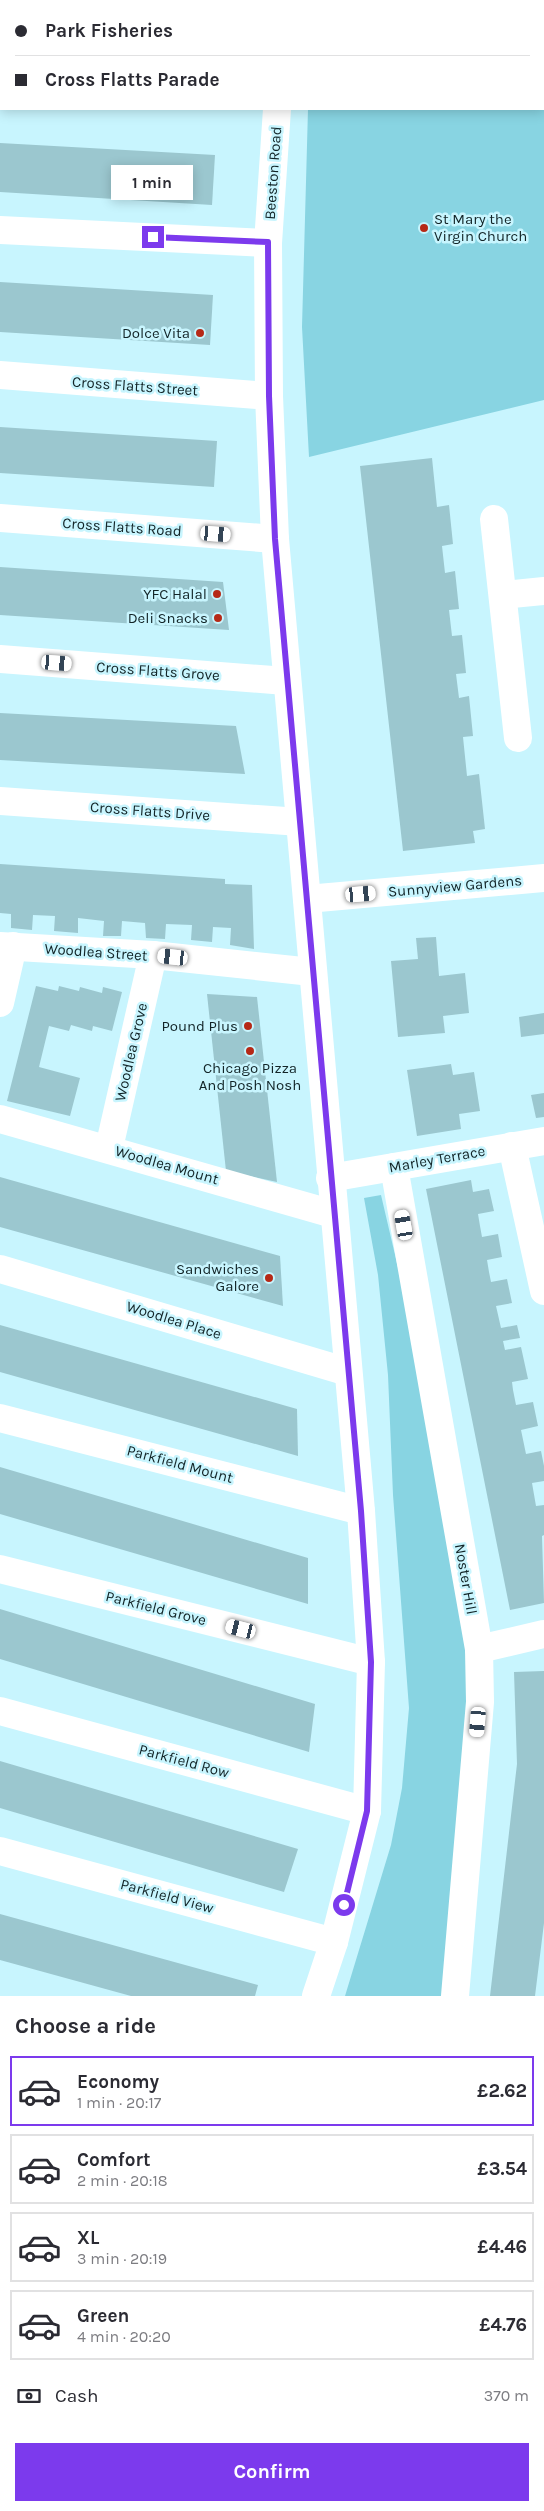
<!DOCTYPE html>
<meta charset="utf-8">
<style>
:root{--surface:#fff;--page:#f2f2f3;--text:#2b2b33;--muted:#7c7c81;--line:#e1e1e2;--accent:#7c3aed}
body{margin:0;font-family:Karla,sans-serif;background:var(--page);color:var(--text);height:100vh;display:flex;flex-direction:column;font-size:19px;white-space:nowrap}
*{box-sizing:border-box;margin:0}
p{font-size:16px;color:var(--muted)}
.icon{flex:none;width:28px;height:28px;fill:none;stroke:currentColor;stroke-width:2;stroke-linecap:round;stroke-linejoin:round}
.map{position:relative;height:1996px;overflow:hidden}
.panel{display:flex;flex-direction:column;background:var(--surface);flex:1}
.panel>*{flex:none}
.top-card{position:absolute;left:0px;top:0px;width:545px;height:110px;box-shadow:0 2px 12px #0003;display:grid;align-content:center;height:110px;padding:0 15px;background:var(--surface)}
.end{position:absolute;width:22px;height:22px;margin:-11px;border:6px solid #7c3aed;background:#fff;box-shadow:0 0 0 2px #fff}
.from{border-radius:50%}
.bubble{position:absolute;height:35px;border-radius:0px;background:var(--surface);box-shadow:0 2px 12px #0003;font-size:16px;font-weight:700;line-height:35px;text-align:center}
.car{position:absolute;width:15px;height:30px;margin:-15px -8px;border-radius:6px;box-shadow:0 0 4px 1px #0007;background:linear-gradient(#fff 24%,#345 0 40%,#fff 0 76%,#345 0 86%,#fff 0)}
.top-card b{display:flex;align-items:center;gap:18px;height:48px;font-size:19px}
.top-card b+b{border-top:1px solid var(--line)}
.top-card i{width:12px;height:12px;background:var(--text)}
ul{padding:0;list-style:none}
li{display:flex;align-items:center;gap:15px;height:70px;margin:0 10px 8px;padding:0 5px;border:2px solid var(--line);border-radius:0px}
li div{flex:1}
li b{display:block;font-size:19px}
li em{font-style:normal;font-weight:700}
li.selected{border-color:var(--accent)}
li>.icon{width:45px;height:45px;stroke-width:1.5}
h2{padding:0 15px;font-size:22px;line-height:60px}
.pay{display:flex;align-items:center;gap:12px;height:55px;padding:0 15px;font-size:19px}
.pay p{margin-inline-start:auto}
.primary-button{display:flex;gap:10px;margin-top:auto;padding:10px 15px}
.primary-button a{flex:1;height:58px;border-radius:0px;background:var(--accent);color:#fff;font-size:20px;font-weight:700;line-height:58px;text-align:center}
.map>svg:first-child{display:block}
</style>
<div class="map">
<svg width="544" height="1996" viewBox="0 0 544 1996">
<rect width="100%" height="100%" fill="#c8f5fe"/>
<g fill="#88d4e2">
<path d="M317,0h227v400l-235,57 -7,-130 6,-218h236v-108z"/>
<path d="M381,1195l48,205 43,261 -29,335h-98l46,-151 11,-57 7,-80 -16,-213 -5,-120 -10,-100 -14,-77z"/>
</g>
<g fill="#9bc7cf">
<path d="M0,143l215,12 -3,50 -212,-13z"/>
<path d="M0,282l213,13 -3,50 -210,-13z"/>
<path d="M0,427l217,14 -3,46 -214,-14z"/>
<path d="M432,458l5,49 12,-2 4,39 -11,2 3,27 10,-2 4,38 -10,1 3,26 10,-1 4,38 -10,1 3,24 10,-2 4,40 -10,1 4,39 12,-2 6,55 -12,2 2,12 -72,8 -43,-385z"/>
<path d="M0,567l223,15 6,48 -229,-15z"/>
<path d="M0,713l236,13 9,48 -245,-14z"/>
<path d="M0,864l225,15v5l27,1 2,64 -24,-4 1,-17 -18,-1 -1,15 -21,-2 1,-15 -26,-1 -1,15 -19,-1 -1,-15 -23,-2 -1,15h-18l1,-15 -26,-3v15l-24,-2 1,-15 -22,-1 -1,15 -21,-2v-14l-11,-1z"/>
<path d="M436,937l3,39 26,-3 4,40 -26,3 2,17 -47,4 -7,-76 27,-2 -2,-21z"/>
<path d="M36,986l22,5 1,-5 20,5 1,-4 22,6 1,-6 19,5 -10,39 -19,-5 -1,5 -21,-6 -2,6 -20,-5 -10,41 41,11 -10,38 -63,-15z"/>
<path d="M207,994l50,3 20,185 -51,-11z"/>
<path d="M544,1013v21l-23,3 -2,-20z"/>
<path d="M451,1064l2,11 21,-3 6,39 -21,3 2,15 -44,7 -10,-66z"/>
<path d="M544,1093v24l-8,1 -5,-23z"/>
<path d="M0,1177l280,79 3,50 -283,-79z"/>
<path d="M471,1180l2,12 16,-3 5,22 -16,3 2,12 2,11 16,-3 4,23 -15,3 2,12 2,10 16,-3 5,24 -16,3 5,22 16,-3 3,13 -17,3 2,9 16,-3 7,32 -16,3 1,8 3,15 17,-3 5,24 -17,4 5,24 15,-3 3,15v15l-12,2 4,23 8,-1v30l-2,1 2,67 -34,7 -84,-421z"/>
<path d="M0,1325l297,84 1,47 -298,-84z"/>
<path d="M0,1467l308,91v46l-308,-90z"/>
<path d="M0,1609l315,95 -6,48 -309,-93z"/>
<path d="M544,1671v252l-9,73h-45l27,-232 -3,-92z"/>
<path d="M0,1761l298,88 -14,43 -284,-84z"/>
<path d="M0,1914l258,71 -3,11h-124l-131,-36z"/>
</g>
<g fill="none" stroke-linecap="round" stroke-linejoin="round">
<g stroke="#fff" stroke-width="28">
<path d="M284,1v-1"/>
<path d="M0,88h1"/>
<path d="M277,109l-9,134 1,153 6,143 86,972 10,151 -4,149 -33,131 -18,54"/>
<path d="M0,230l268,13"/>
<path d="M0,375l269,21"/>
<path d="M0,518l275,21"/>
<path d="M494,519l24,219"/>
<path d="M503,595l41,-4"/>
<path d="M0,659l286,22"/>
<path d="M0,801l300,21"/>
<path d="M307,899l237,-21"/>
<path d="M0,946l153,9 159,17"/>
<path d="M0,1003l13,-57"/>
<path d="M0,1119l333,95"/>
<path d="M512,1146l32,145"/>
<path d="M109,1148l44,-193"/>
<path d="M394,1167l85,482 1,53 -25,294"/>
<path d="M330,1178l214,-37"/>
<path d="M0,1269l348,103"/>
<path d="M0,1418l361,93"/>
<path d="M0,1569l371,93"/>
<path d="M479,1649l65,-15"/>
<path d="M0,1711l367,100"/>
<path d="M0,1851l334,91"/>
</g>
</g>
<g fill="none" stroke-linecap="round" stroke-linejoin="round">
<path stroke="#7c3aed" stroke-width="6" d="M153,237l115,5 1,154 6,143 86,972 10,151 -4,149 -23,94"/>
</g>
<g fill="#b62917" stroke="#c8f5fe" stroke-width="2">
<circle cx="424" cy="228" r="5"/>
<circle cx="200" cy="333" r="5"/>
<circle cx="217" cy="594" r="5"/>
<circle cx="218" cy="618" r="5"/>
<circle cx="248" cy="1026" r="5"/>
<circle cx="250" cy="1051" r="5"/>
<circle cx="269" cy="1278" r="5"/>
</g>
<g text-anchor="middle" stroke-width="5" stroke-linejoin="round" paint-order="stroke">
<g font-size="15" fill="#122427" stroke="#c8f5fe">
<text transform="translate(273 173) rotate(-86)" y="5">Beeston Road</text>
<text transform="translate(135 386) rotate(4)" y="5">Cross Flatts Street</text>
<text transform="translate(122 527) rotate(4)" y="5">Cross Flatts Road</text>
<text transform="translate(158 671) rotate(4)" y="5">Cross Flatts Grove</text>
<text transform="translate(150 811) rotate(4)" y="5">Cross Flatts Drive</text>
<text transform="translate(455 886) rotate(-5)" y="5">Sunnyview Gardens</text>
<text transform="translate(96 952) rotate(4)" y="5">Woodlea Street</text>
<text transform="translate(131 1052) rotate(-77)" y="5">Woodlea Grove</text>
<text transform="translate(437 1159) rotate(-10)" y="5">Marley Terrace</text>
<text transform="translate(167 1165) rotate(16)" y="5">Woodlea Mount</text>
<text transform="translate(174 1320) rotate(17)" y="5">Woodlea Place</text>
<text transform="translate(180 1464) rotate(15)" y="5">Parkfield Mount</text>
<text transform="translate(466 1579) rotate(80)" y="5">Noster Hill</text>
<text transform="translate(156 1608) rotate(14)" y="5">Parkfield Grove</text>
<text transform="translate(184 1761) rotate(15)" y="5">Parkfield Row</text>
<text transform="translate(167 1896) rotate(15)" y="5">Parkfield View</text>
</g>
<g font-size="15" fill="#122427" stroke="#c8f5fe" text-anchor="end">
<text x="434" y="224" text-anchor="start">St Mary the<tspan x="434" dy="17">Virgin Church</tspan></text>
<text x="190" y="338">Dolce Vita</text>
<text x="207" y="599">YFC Halal</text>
<text x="208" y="623">Deli Snacks</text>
<text x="238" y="1031">Pound Plus</text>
<text x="250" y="1073" text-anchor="middle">Chicago Pizza<tspan x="250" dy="17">And Posh Nosh</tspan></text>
<text x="259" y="1274">Sandwiches<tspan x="259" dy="17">Galore</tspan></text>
</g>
</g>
</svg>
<i class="end from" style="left:344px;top:1905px"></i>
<i class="end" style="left:153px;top:237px"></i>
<div class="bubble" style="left:111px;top:165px;width:82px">1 min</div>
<i class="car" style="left:216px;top:534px;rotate:94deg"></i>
<i class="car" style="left:57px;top:663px;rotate:94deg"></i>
<i class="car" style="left:361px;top:894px;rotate:85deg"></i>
<i class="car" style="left:173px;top:957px;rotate:276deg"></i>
<i class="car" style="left:404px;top:1225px;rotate:350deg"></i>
<i class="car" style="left:241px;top:1629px;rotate:284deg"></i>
<i class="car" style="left:478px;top:1722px;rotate:185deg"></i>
<div class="top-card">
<b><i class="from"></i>Park Fisheries</b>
<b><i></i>Cross Flatts Parade</b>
</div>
</div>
<section class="panel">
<h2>Choose a ride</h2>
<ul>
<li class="selected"><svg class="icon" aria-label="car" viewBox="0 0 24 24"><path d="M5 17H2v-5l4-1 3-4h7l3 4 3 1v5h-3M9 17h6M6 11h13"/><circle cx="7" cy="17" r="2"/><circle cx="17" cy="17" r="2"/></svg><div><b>Economy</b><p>1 min · 20:17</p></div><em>£2.62</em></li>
<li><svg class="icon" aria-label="car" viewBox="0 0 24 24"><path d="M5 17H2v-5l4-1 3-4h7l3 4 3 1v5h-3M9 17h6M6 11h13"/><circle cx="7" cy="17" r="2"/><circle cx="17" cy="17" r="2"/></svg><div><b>Comfort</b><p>2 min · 20:18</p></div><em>£3.54</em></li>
<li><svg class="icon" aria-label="car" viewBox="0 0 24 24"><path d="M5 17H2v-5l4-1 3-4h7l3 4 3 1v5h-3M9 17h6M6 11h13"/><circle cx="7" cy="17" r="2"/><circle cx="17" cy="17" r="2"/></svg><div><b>XL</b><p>3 min · 20:19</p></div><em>£4.46</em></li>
<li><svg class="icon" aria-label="car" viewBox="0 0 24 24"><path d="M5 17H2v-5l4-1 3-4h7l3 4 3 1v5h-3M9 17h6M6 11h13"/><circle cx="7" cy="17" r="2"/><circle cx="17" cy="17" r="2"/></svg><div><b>Green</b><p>4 min · 20:20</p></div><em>£4.76</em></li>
</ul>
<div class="pay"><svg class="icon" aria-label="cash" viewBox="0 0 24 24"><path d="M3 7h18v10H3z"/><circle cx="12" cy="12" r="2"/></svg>Cash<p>370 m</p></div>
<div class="primary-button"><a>Confirm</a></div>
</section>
